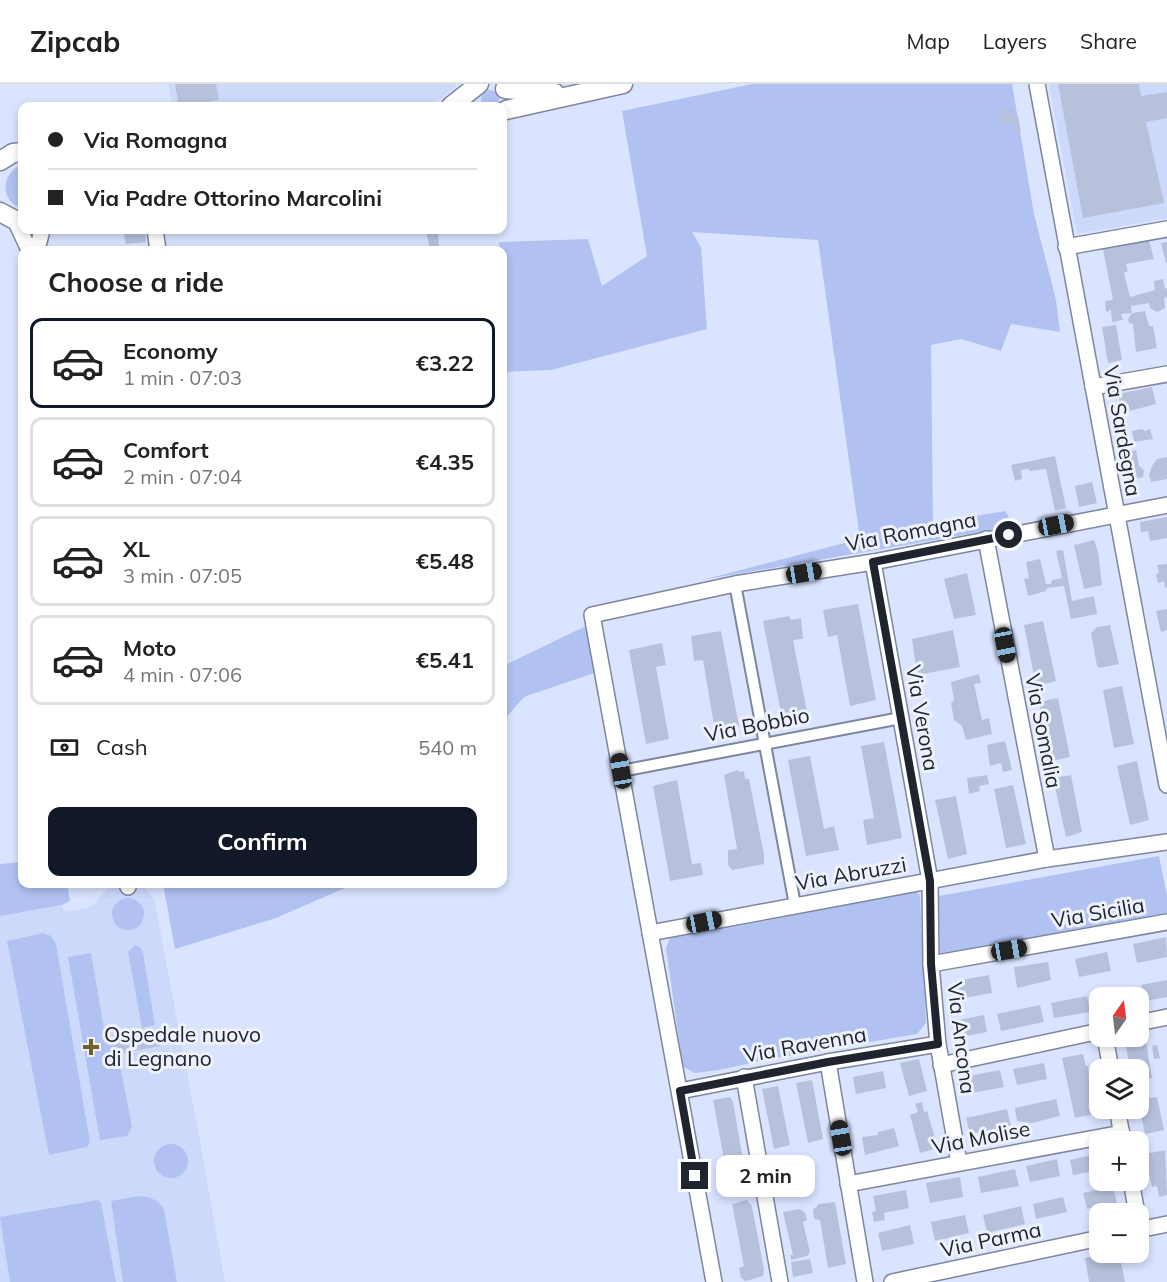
<!DOCTYPE html>
<meta charset="utf-8">
<style>
:root{--surface:#fff;--page:#f2f2f2;--text:#222;--muted:#767676;--line:#e0e0e0;--accent:#111827}
body{margin:0;font-family:Mulish,sans-serif;background:var(--page);color:var(--text);height:100vh;display:flex;flex-direction:column;font-size:22px;white-space:nowrap}
*{box-sizing:border-box;margin:0}
p{font-size:20px;color:var(--muted)}
.icon{flex:none;width:33px;height:33px;fill:none;stroke:currentColor;stroke-width:2;stroke-linecap:round;stroke-linejoin:round}
.map{position:relative;flex:1;overflow:hidden}
.details{position:absolute;left:18px;top:162px;width:489px;height:642px;display:flex;flex-direction:column;background:var(--surface);border-radius:12px;box-shadow:0 3px 9px #0003}
.details>*{flex:none}
.hud{position:absolute;left:18px;top:18px;width:489px;height:132px;border-radius:12px;box-shadow:0 3px 9px #0003;display:grid;align-content:center;height:132px;padding:0 30px;background:var(--surface)}
.needle{width:39px;rotate:14deg}
.controls{position:absolute;left:1089px;top:903px;display:grid;gap:12px}
.controls a{display:grid;place-items:center;width:60px;height:60px;border-radius:12px;background:var(--surface);box-shadow:0 3px 9px #0003;font-size:30px}
.end{position:absolute;width:27px;height:27px;margin:-14px;border:8px solid #20242e;background:#fff;box-shadow:0 0 0 3px #fff}
.from{border-radius:50%}
.bubble{position:absolute;height:42px;border-radius:12px;background:var(--surface);box-shadow:0 3px 9px #0003;font-size:20px;font-weight:700;line-height:42px;text-align:center}
.car{position:absolute;width:18px;height:36px;margin:-18px -9px;border-radius:8px;box-shadow:0 0 4px 2px #0007;background:linear-gradient(#222 24%,#8ab4d8 0 40%,#222 0 76%,#8ab4d8 0 86%,#222 0)}
.hud b{display:flex;align-items:center;gap:21px;height:57px;font-size:22px}
.hud b+b{border-top:2px solid var(--line)}
.hud i{width:15px;height:15px;background:var(--text)}
ul{padding:0;list-style:none}
li{display:flex;align-items:center;gap:18px;height:90px;margin:0 12px 9px;padding:0 18px;border:3px solid var(--line);border-radius:12px}
li div{flex:1}
li b{display:block;font-size:22px}
li em{font-style:normal;font-weight:700}
li.selected{border-color:var(--accent)}
li>.icon{width:54px;height:54px;stroke-width:1.5}
h2{padding:0 30px;font-size:27px;line-height:72px}
.pay{display:flex;align-items:center;gap:15px;height:66px;padding:0 30px;font-size:22px}
.pay p{margin-inline-start:auto}
.cta{display:flex;gap:12px;margin-top:auto;padding:12px 30px}
.cta a{flex:1;height:69px;border-radius:12px;background:var(--accent);color:#fff;font-size:24px;font-weight:700;line-height:69px;text-align:center}
header{display:flex;align-items:center;gap:36px;box-sizing:border-box;height:84px;padding:0 30px;background:var(--surface);border-bottom:2px solid var(--line)}
header strong{font-size:28px}
nav{display:flex;gap:33px;margin-inline-start:auto;font-size:21px}
.map>svg:first-child{display:block}
</style>
<header>
<strong>Zipcab</strong>
<nav><a>Map</a><a>Layers</a><a>Share</a></nav>
</header>
<div class="map">
<svg width="1167" height="1198" viewBox="0 0 1167 1198">
<rect width="100%" height="100%" fill="#dae4ff"/>
<g fill="#cdd9fb">
<path d="M168,0h290l-17,15 -22,7h-246z"/>
<path d="M1049,0h118v134l-90,16z"/>
<path d="M111,800h30l12,13 3,11 43,228 26,146h-225v-366l62,-11 2,7 24,-4 7,-5z"/>
</g>
<g fill="#b1c2f2">
<path d="M752,0h260l22,130 22,86 4,32 -49,-8 -10,27 -40,-12 -30,6 2,178 72,-12 10,15 -313,54 158,-41 -42,-299 -126,-8 9,15 6,82 -156,41 -48,2 -1,-122h-2l-1,-8 89,-3 14,47 45,-30 -25,-145z"/>
<circle cx="490" cy="15" r="9"/>
<path d="M22,81v43c-22,-5 -22,-36 0,-43z"/>
<path d="M588,541l9,47 -73,25 -21,24v-55z"/>
<path d="M1159,772l8,40v18l-227,41 -1,-59z"/>
<path d="M22,778v22h45l3,17 -8,4 -62,11v-52z"/>
<path d="M163,800h191l-78,34 -101,31z"/>
<path d="M915,807l5,4 6,128 -9,11 -147,25 -51,11 -24,3 -12,-6 -17,-119 4,-10 75,-13z"/>
<circle cx="128" cy="830" r="16"/>
<path d="M43,849l8,3 5,8 34,198 -3,5 -38,8 -42,-214z"/>
<path d="M135,861l6,3 2,5 12,72 -13,3 -14,-76z"/>
<path d="M91,869l15,87 9,-1 17,88 -5,9 -27,4 -32,-183z"/>
<circle cx="171" cy="1077" r="17"/>
<path d="M139,1112c12,1 18,3 25,13l13,73h-54l-12,-81z"/>
<path d="M98,1116l3,3 15,79h-106l-10,-65z"/>
</g>
<g fill="#b8c1dc">
<path d="M175,0h41l3,16 -40,6z"/>
<path d="M1058,0h81l2,12 26,-4v26l-21,4 18,81 -81,15z"/>
<path d="M1012,25l1,8 5,-1 3,17 -5,1 -2,-11 -14,2 -3,-14z"/>
<path d="M123,146h22l1,12 -20,2z"/>
<path d="M426,146h12l1,20h-9z"/>
<path d="M1149,156l5,19 -28,5 2,7 -4,2 6,24 25,-7 -1,-9 9,-2 2,10 2,-1v10h-3l1,10 -8,4 -7,-4 -1,-5 -18,3 1,7 -11,1 2,6 -11,2 -1,-12 -5,2 -1,-11 8,-1 -10,-51z"/>
<path d="M1167,158v21h-1l-5,-20z"/>
<path d="M1145,227l4,15h4l4,22 -21,4 -3,-28 -4,-1 -1,-4 4,-6z"/>
<path d="M1116,241l6,35 -14,3 -6,-36z"/>
<path d="M1152,303l4,17 -34,9 -4,-19z"/>
<path d="M1142,345l3,2 5,-2 3,10 -19,3 -2,-11z"/>
<path d="M1136,366l3,16 5,4 -1,7 -12,3 -3,-9h-6l-4,-17z"/>
<path d="M1055,372l11,52 -11,3 -9,-42 -17,2v-2l-8,1 1,9 -7,2 -4,-16z"/>
<path d="M1167,373v22l-16,3 -2,-7 3,-9 5,-7z"/>
<path d="M1092,398l5,21 -18,4 -4,-21z"/>
<path d="M1167,433v21l-17,3 -2,-10 -7,1 -1,-10z"/>
<path d="M1094,456l4,12 4,33 -18,4 -10,-44z"/>
<path d="M1063,466l9,51 22,-5 3,18 -26,5 -7,-33 -17,2 -1,3 -18,5 -4,-17 5,-1 -3,-16 14,-3 6,25h5l1,-4 10,-2 -6,-27z"/>
<path d="M1167,480v23l-2,1 -1,-7 -6,2 -2,-9 3,-1 -2,-8z"/>
<path d="M967,489l9,42 -22,4 -10,-40z"/>
<path d="M858,520l18,96 -26,6 -13,-71 -9,2 -5,-27z"/>
<path d="M1167,525v21l-6,2 -5,-21z"/>
<path d="M789,532l2,4 10,-2 2,21 -10,1 14,72 -25,6 -19,-97z"/>
<path d="M1043,537l13,60 -20,5 -12,-61z"/>
<path d="M1110,541l9,39 -19,4 -3,-2 -6,-33 6,-6z"/>
<path d="M953,546l7,37 -43,8 -5,-36z"/>
<path d="M721,547l18,95 -24,5 -12,-71 -9,1 -3,-25z"/>
<path d="M662,559l4,22 -10,2 13,72 -23,5 -17,-94z"/>
<path d="M979,590l2,9 -7,1 8,36 7,-2 3,16 -26,6 -4,-14 -8,-6 -3,-17 3,-3 -3,-18z"/>
<path d="M1122,602l12,58 -20,4 -11,-58z"/>
<path d="M1058,614l12,59 -19,4 -12,-59z"/>
<path d="M1005,657l7,29 -9,2 -2,-9 -11,3 -3,-21z"/>
<path d="M884,658l18,96 -35,7 -4,-25 11,-2 -13,-72z"/>
<path d="M810,672l14,73 10,-3 5,24 -33,6 -18,-96z"/>
<path d="M1137,677l12,59 -19,5 -13,-59z"/>
<path d="M738,686l1,2 5,-1 1,8h4l15,76v9l-32,6 -4,-5v-15l9,-1 -13,-74z"/>
<path d="M987,691l2,9 -10,2 1,5 -11,3 -2,-16z"/>
<path d="M1071,691l11,57 -16,5 -13,-59z"/>
<path d="M677,696l15,84 9,-1 2,12 -33,6 -17,-95z"/>
<path d="M1013,701l13,59 -20,4 -12,-59z"/>
<path d="M956,712l11,58 -19,5 -13,-59z"/>
<path d="M1166,853l1,20 -30,6 -4,-19z"/>
<path d="M1107,868l4,19 -32,6 -4,-18z"/>
<path d="M1048,878l3,18 -34,8 -3,-21z"/>
<path d="M989,891l3,18 -34,6 -3,-18z"/>
<path d="M1167,896v17l-22,4 -4,-16z"/>
<path d="M1130,904l2,10h-32l-1,-4z"/>
<path d="M1087,912l3,16 -36,6 -3,-15z"/>
<path d="M1040,921l4,17 -43,9 -4,-17z"/>
<path d="M984,931l3,17 -30,6 -3,-17z"/>
<path d="M158,948l2,14 -43,8 -2,-15z"/>
<path d="M1146,958l6,36 -14,2v-10h-8l-4,-24z"/>
<path d="M1157,961l3,13 -6,1 -2,-13z"/>
<path d="M1083,970l3,12h2l7,48 -20,4 -13,-60z"/>
<path d="M919,975l8,32 -18,5 -9,-33z"/>
<path d="M1044,979l3,16 -30,6 -4,-16z"/>
<path d="M1000,986l4,17 -37,7 -4,-17z"/>
<path d="M883,987l3,17 -30,6 -3,-17z"/>
<path d="M812,996l11,59 -15,4 -12,-60z"/>
<path d="M778,1002l12,59 -16,4 -12,-60z"/>
<path d="M730,1013l3,5 11,64 -1,7 -16,2 -14,-75z"/>
<path d="M1157,1013l7,33 -19,4 -7,-34z"/>
<path d="M1056,1015l4,17 -28,7 -15,-2 -2,-13z"/>
<path d="M922,1018l2,10 3,-1 11,37 -18,5 -10,-38 8,-3 -3,-8z"/>
<path d="M1007,1025l4,17 -41,8 -4,-16z"/>
<path d="M894,1044l5,18 -34,9 -3,-18 16,-2v-3z"/>
<path d="M1165,1066l2,45 -8,2 -2,-11 -5,1 -7,-33z"/>
<path d="M1100,1069v17l-27,5 -3,-15z"/>
<path d="M1057,1075l3,17 -30,6 -4,-16z"/>
<path d="M1015,1085l4,17 -38,7 -3,-16z"/>
<path d="M960,1093l3,20 -33,6 -4,-20z"/>
<path d="M1113,1103l4,16 -30,6 -4,-16z"/>
<path d="M906,1106l3,18 -25,5 1,7 -11,2 -2,-10 4,-1 -3,-15z"/>
<path d="M1063,1113l4,15 -31,7 -3,-15z"/>
<path d="M747,1116l5,6 12,64 -1,6 -17,5 -5,-3 -2,-10 5,-2 -12,-62z"/>
<path d="M835,1118l11,62 -18,4 -8,-48 -6,-1 -1,-10 3,-1 2,-4z"/>
<path d="M1021,1122l4,18 -38,9 -4,-18z"/>
<path d="M800,1125l5,4 2,7 -4,2 7,30 -3,4 -16,4 -1,-5h3l-10,-43z"/>
<path d="M965,1131l4,18 -34,8 -4,-19z"/>
<path d="M910,1141l4,19 -32,7 -4,-18z"/>
<path d="M1119,1168l6,30h-36l-4,-24z"/>
<path d="M810,1175l3,14 -20,4 -2,-15z"/>
</g>
<g fill="none" stroke-linecap="round" stroke-linejoin="round">
<defs>
<g id="pedestrian">
<path d="M735,500l60,321"/>
<path d="M621,687l280,-53"/>
</g>
<g id="minor">
<path d="M1037,0l130,701"/>
<path d="M15,136l14,30"/>
<path d="M155,146l3,20"/>
<path d="M1066,163l101,-18"/>
<path d="M37,166l5,-20"/>
<path d="M1093,303l74,-13"/>
<path d="M986,455l61,320"/>
<path d="M873,478l57,319 1,83 7,80 21,119"/>
<path d="M127,800l1,3"/>
<path d="M650,849l397,-74 120,-17"/>
<path d="M931,880l236,-42"/>
<path d="M1138,939l29,-6"/>
<path d="M1105,952l6,34"/>
<path d="M828,978l37,220"/>
<path d="M941,981l159,-34"/>
<path d="M744,993l36,205"/>
<path d="M680,1007l148,-29 110,-18"/>
<path d="M1117,1024l6,33"/>
<path d="M1131,1096l6,34"/>
<path d="M848,1100l274,-51"/>
<path d="M1138,1146l29,-6"/>
<path d="M714,1198l-122,-667 143,-31 138,-22 294,-57"/>
<path d="M892,1198l208,-44"/>
</g>
<g id="tertiary">
<path d="M505,5l50,4"/>
<path d="M451,22l28,-22"/>
<path d="M506,26l117,-26"/>
<path d="M0,77l13,-8 9,-1"/>
<path d="M0,128l15,8 7,1"/>
</g>
</defs>
<use href="#pedestrian" stroke="#7d869e" stroke-width="14"/>
<use href="#minor" stroke="#7d869e" stroke-width="18"/>
<use href="#tertiary" stroke="#7d869e" stroke-width="21"/>
<use href="#pedestrian" stroke="#fff" stroke-width="10"/>
<use href="#minor" stroke="#fff" stroke-width="15"/>
<use href="#tertiary" stroke="#fff" stroke-width="18"/>
</g>
<g fill="none" stroke-linecap="round" stroke-linejoin="round">
<path stroke="#20242e" stroke-width="8" d="M695,1092l-15,-85 148,-29 110,-18 -7,-80 -1,-83 -57,-319 136,-27"/>
</g>
<path fill="#72602e" stroke="#edf1fc" stroke-width="2" d="M88 954h6v6h6v6h-6v6h-6v-6h-6v-6h6z"/>
<g text-anchor="middle" stroke-width="6" stroke-linejoin="round" paint-order="stroke">
<g font-size="21" fill="#20242e" stroke="#edf1fc">
<text transform="translate(1122 347) rotate(80)" y="7">Via Sardegna</text>
<text transform="translate(911 448) rotate(-11)" y="7">Via Romagna</text>
<text transform="translate(922 634) rotate(80)" y="7">Via Verona</text>
<text transform="translate(757 641) rotate(-11)" y="7">Via Bobbio</text>
<text transform="translate(1043 647) rotate(79)" y="7">Via Somalia</text>
<text transform="translate(851 790) rotate(-10)" y="7">Via Abruzzi</text>
<text transform="translate(1098 829) rotate(-10)" y="7">Via Sicilia</text>
<text transform="translate(961 954) rotate(83)" y="7">Via Ancona</text>
<text transform="translate(805 961) rotate(-10)" y="7">Via Ravenna</text>
<text transform="translate(981 1054) rotate(-11)" y="7">Via Molise</text>
<text transform="translate(991 1156) rotate(-12)" y="7">Via Parma</text>
</g>
<g font-size="21" fill="#20242e" stroke="#edf1fc" text-anchor="start">
<text x="104" y="958">Ospedale nuovo<tspan x="104" dy="24">di Legnano</tspan></text>
</g>
</g>
</svg>
<div class="controls">
<a><svg class="needle" viewBox="-14 -14 28 28"><path d="M0-13l5 13h-10z" fill="#e53935"/><path d="M0 13l5-13h-10z" fill="#767676"/></svg></a>
<a><svg class="icon" aria-label="layers" viewBox="0 0 24 24"><path d="M12 4l9 5-9 5-9-5zM3 14l9 5 9-5"/></svg></a>
<a>+</a>
<a>−</a>
</div>
<i class="end from" style="left:1009px;top:451px"></i>
<i class="end" style="left:695px;top:1092px"></i>
<div class="bubble" style="left:716px;top:1071px;width:99px">2 min</div>
<i class="car" style="left:1056px;top:441px;rotate:79deg"></i>
<i class="car" style="left:804px;top:489px;rotate:81deg"></i>
<i class="car" style="left:1005px;top:561px;rotate:169deg"></i>
<i class="car" style="left:621px;top:687px;rotate:350deg"></i>
<i class="car" style="left:704px;top:838px;rotate:79deg"></i>
<i class="car" style="left:1009px;top:866px;rotate:80deg"></i>
<i class="car" style="left:841px;top:1054px;rotate:350deg"></i>
<div class="hud">
<b><i class="from"></i>Via Romagna</b>
<b><i></i>Via Padre Ottorino Marcolini</b>
</div>
<section class="details">
<h2>Choose a ride</h2>
<ul>
<li class="selected"><svg class="icon" aria-label="car" viewBox="0 0 24 24"><path d="M5 17H2v-5l4-1 3-4h7l3 4 3 1v5h-3M9 17h6M6 11h13"/><circle cx="7" cy="17" r="2"/><circle cx="17" cy="17" r="2"/></svg><div><b>Economy</b><p>1 min · 07:03</p></div><em>€3.22</em></li>
<li><svg class="icon" aria-label="car" viewBox="0 0 24 24"><path d="M5 17H2v-5l4-1 3-4h7l3 4 3 1v5h-3M9 17h6M6 11h13"/><circle cx="7" cy="17" r="2"/><circle cx="17" cy="17" r="2"/></svg><div><b>Comfort</b><p>2 min · 07:04</p></div><em>€4.35</em></li>
<li><svg class="icon" aria-label="car" viewBox="0 0 24 24"><path d="M5 17H2v-5l4-1 3-4h7l3 4 3 1v5h-3M9 17h6M6 11h13"/><circle cx="7" cy="17" r="2"/><circle cx="17" cy="17" r="2"/></svg><div><b>XL</b><p>3 min · 07:05</p></div><em>€5.48</em></li>
<li><svg class="icon" aria-label="car" viewBox="0 0 24 24"><path d="M5 17H2v-5l4-1 3-4h7l3 4 3 1v5h-3M9 17h6M6 11h13"/><circle cx="7" cy="17" r="2"/><circle cx="17" cy="17" r="2"/></svg><div><b>Moto</b><p>4 min · 07:06</p></div><em>€5.41</em></li>
</ul>
<div class="pay"><svg class="icon" aria-label="cash" viewBox="0 0 24 24"><path d="M3 7h18v10H3z"/><circle cx="12" cy="12" r="2"/></svg>Cash<p>540 m</p></div>
<div class="cta"><a>Confirm</a></div>
</section>
</div>
